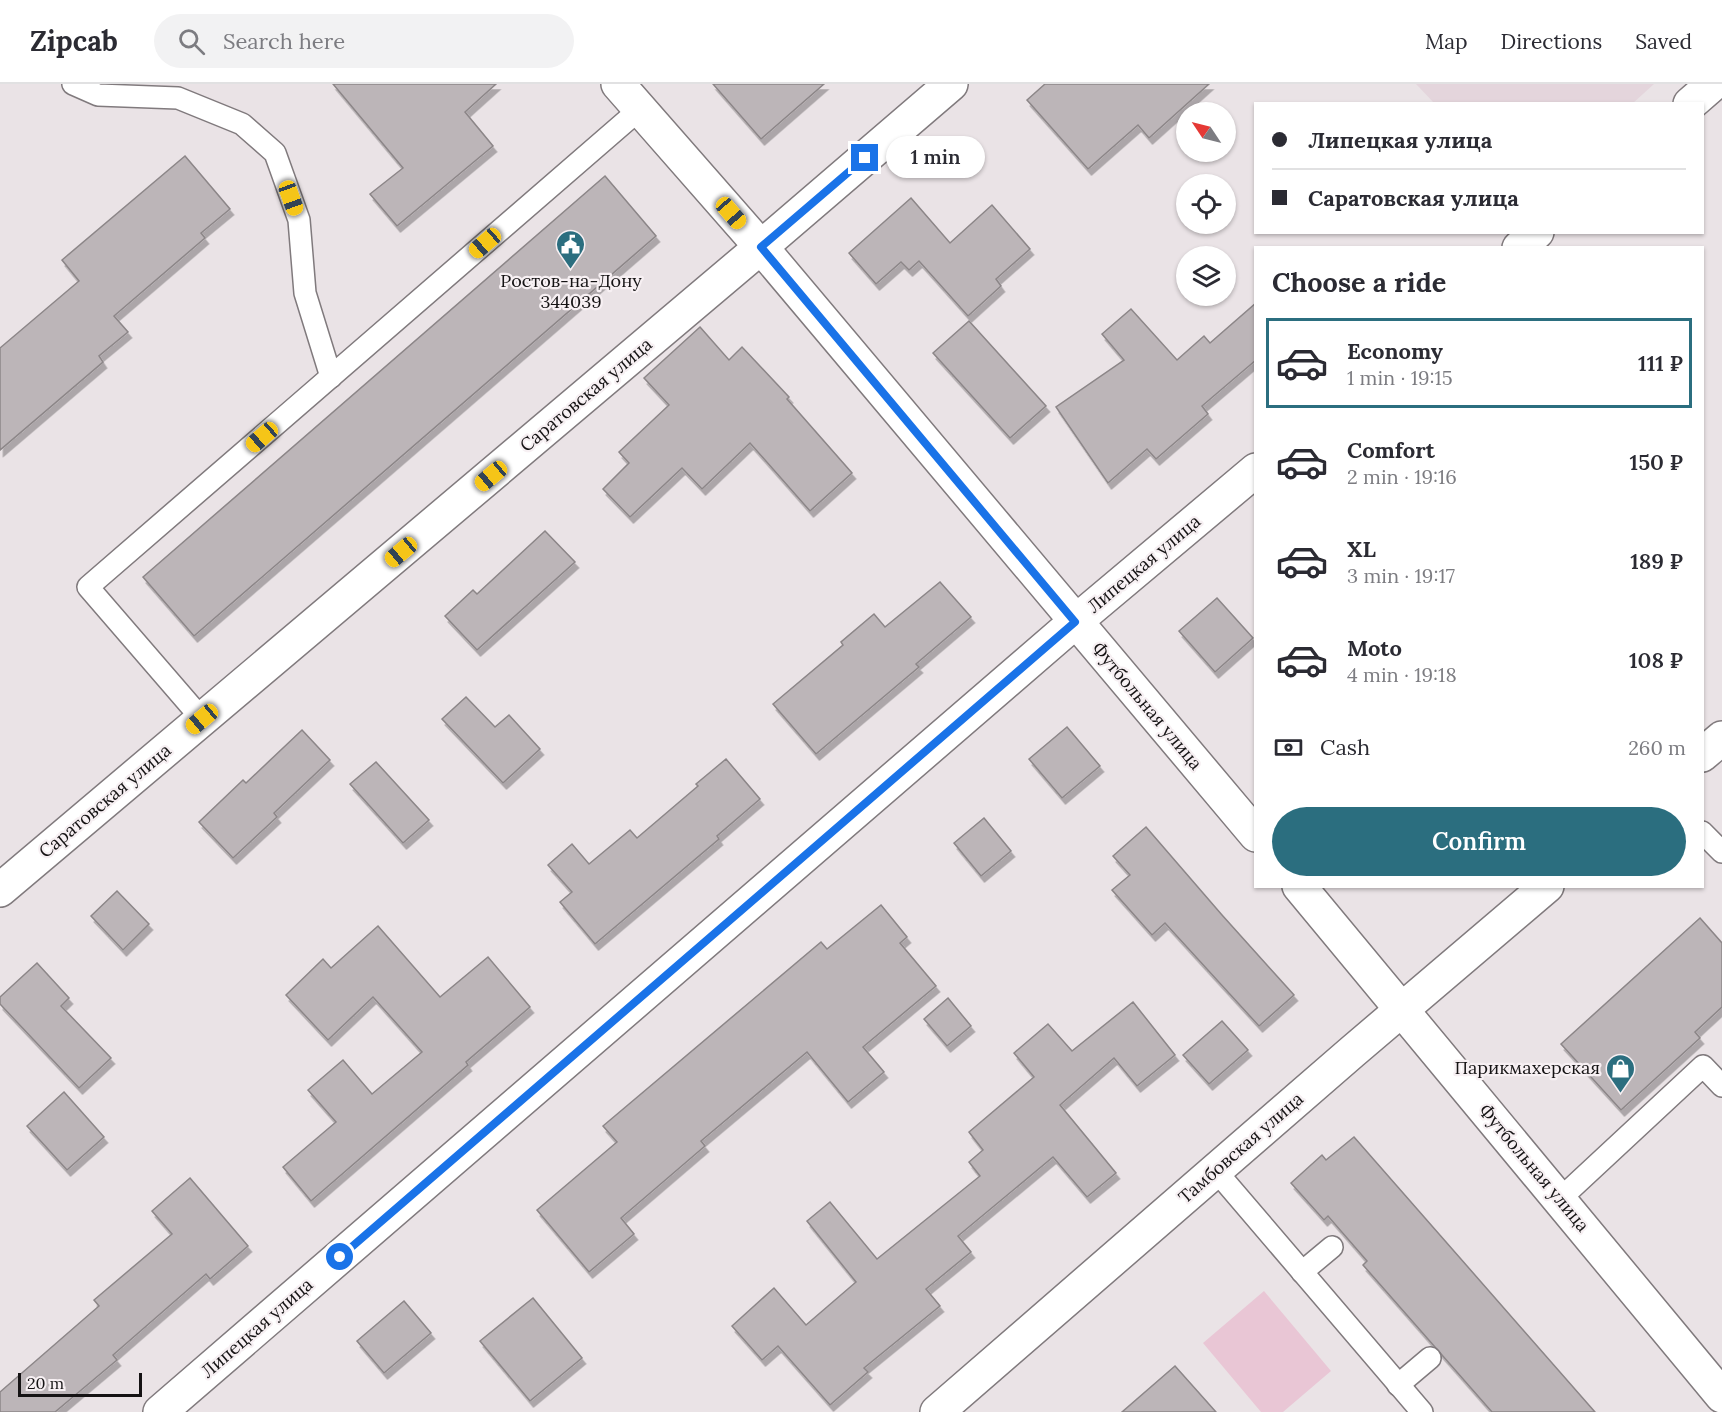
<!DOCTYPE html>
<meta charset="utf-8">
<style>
:root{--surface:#fff;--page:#f2f2f3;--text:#2b2b33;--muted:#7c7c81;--line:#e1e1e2;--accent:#2b6e7f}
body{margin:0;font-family:Lora,serif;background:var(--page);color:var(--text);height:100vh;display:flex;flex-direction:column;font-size:22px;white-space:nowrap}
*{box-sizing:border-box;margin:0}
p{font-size:20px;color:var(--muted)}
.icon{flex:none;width:33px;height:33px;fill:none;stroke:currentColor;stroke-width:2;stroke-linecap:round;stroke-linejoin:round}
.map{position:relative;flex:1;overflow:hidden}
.details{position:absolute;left:1254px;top:162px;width:450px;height:642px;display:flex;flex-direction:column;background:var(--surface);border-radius:0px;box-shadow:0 2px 4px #0004}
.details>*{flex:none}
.banner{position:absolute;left:1254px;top:18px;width:450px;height:132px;border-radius:0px;box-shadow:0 2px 4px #0004;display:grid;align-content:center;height:132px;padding:0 18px;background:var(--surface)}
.needle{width:39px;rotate:305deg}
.controls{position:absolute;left:1176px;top:18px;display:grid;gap:12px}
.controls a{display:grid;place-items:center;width:60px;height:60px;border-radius:50%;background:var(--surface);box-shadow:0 2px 4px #0004;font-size:30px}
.scale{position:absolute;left:18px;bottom:15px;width:124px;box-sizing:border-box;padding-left:6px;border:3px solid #151314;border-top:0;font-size:16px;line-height:21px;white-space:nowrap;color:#151314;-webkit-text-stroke:4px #f7f0f3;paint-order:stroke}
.end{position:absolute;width:27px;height:27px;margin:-14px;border:8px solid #1a73e8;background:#fff;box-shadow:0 0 0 3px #fff}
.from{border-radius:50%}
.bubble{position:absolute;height:42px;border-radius:21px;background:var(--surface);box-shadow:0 2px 4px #0004;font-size:20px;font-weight:600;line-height:42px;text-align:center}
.car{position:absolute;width:18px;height:36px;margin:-18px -9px;border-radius:8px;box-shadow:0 0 4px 2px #0007;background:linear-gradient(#f5c518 24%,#345 0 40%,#f5c518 0 76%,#345 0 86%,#f5c518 0)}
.banner b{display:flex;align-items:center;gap:21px;height:57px;font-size:22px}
.banner b+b{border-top:2px solid var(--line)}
.banner i{width:15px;height:15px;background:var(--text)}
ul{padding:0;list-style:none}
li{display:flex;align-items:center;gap:18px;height:90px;margin:0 12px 9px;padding:0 6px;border:3px solid transparent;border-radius:0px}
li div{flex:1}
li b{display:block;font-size:22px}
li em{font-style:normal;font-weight:600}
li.active{border-color:var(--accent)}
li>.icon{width:54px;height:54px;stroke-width:1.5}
h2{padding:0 18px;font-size:27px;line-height:72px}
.pay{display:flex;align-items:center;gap:15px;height:66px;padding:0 18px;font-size:22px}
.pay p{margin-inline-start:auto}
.cta{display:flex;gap:12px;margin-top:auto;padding:12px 18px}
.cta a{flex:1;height:69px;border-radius:36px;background:var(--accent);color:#fff;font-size:24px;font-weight:600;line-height:69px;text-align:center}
header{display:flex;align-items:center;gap:36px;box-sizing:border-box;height:84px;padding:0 30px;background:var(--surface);border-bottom:2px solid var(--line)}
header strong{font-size:28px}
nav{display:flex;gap:33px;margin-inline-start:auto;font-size:21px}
.search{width:420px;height:54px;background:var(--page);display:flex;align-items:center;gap:15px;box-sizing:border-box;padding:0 21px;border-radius:33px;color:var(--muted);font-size:22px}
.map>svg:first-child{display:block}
</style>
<header>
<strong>Zipcab</strong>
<div class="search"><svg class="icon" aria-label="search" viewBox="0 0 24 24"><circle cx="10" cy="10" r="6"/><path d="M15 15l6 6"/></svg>Search here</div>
<nav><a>Map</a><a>Directions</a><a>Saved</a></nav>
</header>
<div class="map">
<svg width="1722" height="1328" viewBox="0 0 1722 1328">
<defs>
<filter id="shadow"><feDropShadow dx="3.5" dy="6" stdDeviation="0" flood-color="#0004"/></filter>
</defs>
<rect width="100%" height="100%" fill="#eae3e6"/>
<path fill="#e4d5dc" d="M1416,0h238l-22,20 -198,-1z"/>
<path fill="#e9c6d5" d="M1264,1207l67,80 -48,41h-22l-58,-69z"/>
<g fill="#bcb5b8" stroke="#8c8688" stroke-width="1.5" filter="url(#shadow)">
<path d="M333,0h163l-31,28 28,34 -96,80 -27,-32 33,-26z"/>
<path d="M713,0h111l-63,55z"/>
<path d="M1045,0h164l-60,54 -11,-13 -50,44 -61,-69z"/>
<path d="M185,72l45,53 -29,24 4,5 -91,78 14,16 -29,24 4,6 -103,88v-102l79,-67 -17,-21z"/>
<path d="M605,92l51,60 -462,400 -51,-59z"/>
<path d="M911,114l39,45 42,-38 38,44 -34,30 5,7 -33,30 -49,-55 -10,9 -8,-8 -25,22 -27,-31z"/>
<path d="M1256,219v57l-54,46 6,8 -52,45 -9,-10 -39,34 -52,-76 68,-47 -22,-26 29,-25 46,51 27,-24 6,7z"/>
<path d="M969,237l77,85 -36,32 -77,-85z"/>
<path d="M700,243l29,33 13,-13 47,50 -2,2 65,74 -42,38 -60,-68 -48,46 -20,-21 -52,49 -27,-28 26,-26 -10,-11 50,-47 -25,-27z"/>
<path d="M545,447l30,31 -98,88 -32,-34 28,-26 4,4z"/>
<path d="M940,498l31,35 -55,47 3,3 -103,87 -43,-50 70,-59 -2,-3 33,-28 11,13z"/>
<path d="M1217,514l36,40 -38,34 -36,-41z"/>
<path d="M466,613l29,30 14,-12 31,34 -37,34 -61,-64z"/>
<path d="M1067,643l33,39 -38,32 -33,-39z"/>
<path d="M302,646l28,30 -56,53 3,4 -44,41 -34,-36 44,-42 3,3z"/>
<path d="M726,675l34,40 -43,37 2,3 -124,105 -35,-42 12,-10 -24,-27 24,-21 17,20 41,-34 7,8 61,-52 -2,-2z"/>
<path d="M376,678l53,58 -26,23 -53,-59z"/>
<path d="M984,734l27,33 -30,25 -27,-33z"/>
<path d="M1146,743l76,88 72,80 -35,31 -94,-103 -13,12 -40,-45 18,-15 -17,-19z"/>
<path d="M117,807l32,33 -26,26 -32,-34z"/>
<path d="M881,821l26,32 -7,6 36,43 -73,61 21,25 -36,30 -41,-50 -106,89 4,5 -84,72 13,16 -45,38 -52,-62 80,-68 -14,-16 218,-184 6,7z"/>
<path d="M1700,834l22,25v64l-27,25 5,6 -79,72 -60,-66z"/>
<path d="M378,842l62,71 48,-40 42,50 -64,55 2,3 -157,136 -28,-34 53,-45 -28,-32 35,-30 29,34 50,-42 -49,-55 -45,43 -42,-45 37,-36 8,9z"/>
<path d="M37,879l32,35 -8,8 50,52 -32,30 -79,-84v-7z"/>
<path d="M948,914l23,28 -24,20 -23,-27z"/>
<path d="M1133,918l42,53 -38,31 -23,-28 -54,47 56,68 -29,24 -34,-40 -95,79 13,16 -45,37 14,17 -76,62 4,4 -38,33 -52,-59 -16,14 -30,-34 42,-38 32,37 50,-43 -49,-61 23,-19 47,57 103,-83 -11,-14 14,-12 -14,-18 65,-55 -20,-24 34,-29 24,27z"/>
<path d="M1222,937l26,29 -39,34 -26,-29z"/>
<path d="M64,1008l40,45 -37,33 -40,-44z"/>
<path d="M1354,1053l241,275h-103l-129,-147 4,-4 -39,-45 -4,4 -33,-37 31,-28 4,5z"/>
<path d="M190,1094l58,68 -38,33 -4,-5 -93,81 4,5 -62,52h-55v-20l99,-86 -5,-6 78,-66 -20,-23z"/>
<path d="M533,1214l49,60 -52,43 -50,-60z"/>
<path d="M404,1217l27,32 -47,40 -27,-32z"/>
<path d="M1175,1282l41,46h-94z"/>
</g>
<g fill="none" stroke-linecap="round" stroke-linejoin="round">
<defs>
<g id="lane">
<path d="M73,0l25,11 80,3 64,26 33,29 24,67 6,73 26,84"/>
<path d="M202,635l-114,-132 552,-478"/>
<path d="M1702,748l20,20"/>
<path d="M1216,1087l206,241"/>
<path d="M1560,1115l143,-133 19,20"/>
<path d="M1302,1188l30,-25"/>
<path d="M1398,1301l32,-27"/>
</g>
<g id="street">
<path d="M1690,20l23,-20"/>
<path d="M1519,164l18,-16"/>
<path d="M1702,671l20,-17"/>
<path d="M0,806l761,-643 190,-163"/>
<path d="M160,1328l915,-790 181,-152"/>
<path d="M937,1328l415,-360 195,-166"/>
</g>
<g id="secondary">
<path d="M618,0l143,163 495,588"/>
<path d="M1299,802l423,510"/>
</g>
</defs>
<use href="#lane" stroke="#807a7d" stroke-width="24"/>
<use href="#street" stroke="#807a7d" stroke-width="36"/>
<use href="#secondary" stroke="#807a7d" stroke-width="36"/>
<use href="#lane" stroke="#fff" stroke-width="21"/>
<use href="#street" stroke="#fff" stroke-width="33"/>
<use href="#secondary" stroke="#fff" stroke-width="33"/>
</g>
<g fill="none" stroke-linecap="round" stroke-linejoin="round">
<path stroke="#1a73e8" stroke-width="8" d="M340,1173l735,-635 -314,-375 104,-89"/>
</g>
<defs>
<symbol id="civic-pin" viewBox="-11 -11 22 30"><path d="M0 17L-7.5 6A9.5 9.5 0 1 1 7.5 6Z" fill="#2b6e7f" stroke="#f7f0f3"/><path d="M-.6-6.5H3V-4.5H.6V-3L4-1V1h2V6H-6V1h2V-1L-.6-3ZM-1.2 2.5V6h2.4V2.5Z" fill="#fff"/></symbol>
<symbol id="shop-pin" viewBox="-11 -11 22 30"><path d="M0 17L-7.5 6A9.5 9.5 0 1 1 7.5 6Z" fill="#2b6e7f" stroke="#f7f0f3"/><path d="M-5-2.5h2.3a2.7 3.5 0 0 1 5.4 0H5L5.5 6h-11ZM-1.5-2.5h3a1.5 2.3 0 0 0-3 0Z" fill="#fff"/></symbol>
</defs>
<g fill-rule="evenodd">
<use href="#civic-pin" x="554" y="144" width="33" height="45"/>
<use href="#shop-pin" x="1604" y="968" width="33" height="45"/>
</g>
<g text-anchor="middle" stroke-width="4.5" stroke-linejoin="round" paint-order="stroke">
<g font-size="18" fill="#151314" stroke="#f7f0f3">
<text x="571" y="203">Ростов-на-Дону<tspan x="571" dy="21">344039</tspan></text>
<text x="1600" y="990" text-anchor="end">Парикмахерская</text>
</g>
<g font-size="18" fill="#151314" stroke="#f7f0f3">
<text transform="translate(586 311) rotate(-40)" y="6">Саратовская улица</text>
<text transform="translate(1144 480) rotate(-40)" y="6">Липецкая улица</text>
<text transform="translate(1147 622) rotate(50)" y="6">Футбольная улица</text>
<text transform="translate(105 717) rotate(-40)" y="6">Саратовская улица</text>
<text transform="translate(1241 1064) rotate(-41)" y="6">Тамбовская улица</text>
<text transform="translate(1534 1084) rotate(50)" y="6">Футбольная улица</text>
<text transform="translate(257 1244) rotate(-41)" y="6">Липецкая улица</text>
</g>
</g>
</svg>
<div class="controls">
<a><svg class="needle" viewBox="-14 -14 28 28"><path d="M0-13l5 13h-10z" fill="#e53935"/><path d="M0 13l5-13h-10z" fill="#7c7c81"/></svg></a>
<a><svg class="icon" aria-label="locate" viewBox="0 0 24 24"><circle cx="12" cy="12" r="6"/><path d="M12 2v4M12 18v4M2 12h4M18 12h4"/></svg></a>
<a><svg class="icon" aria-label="layers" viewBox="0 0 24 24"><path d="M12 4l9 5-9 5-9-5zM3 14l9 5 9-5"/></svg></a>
</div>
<div class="scale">20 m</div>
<i class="end from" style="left:340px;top:1173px"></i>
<i class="end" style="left:865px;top:74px"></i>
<div class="bubble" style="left:886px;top:52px;width:99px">1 min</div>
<i class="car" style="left:291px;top:114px;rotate:160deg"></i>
<i class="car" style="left:731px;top:129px;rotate:139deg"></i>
<i class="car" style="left:485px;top:159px;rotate:229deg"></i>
<i class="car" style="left:262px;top:353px;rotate:229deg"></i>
<i class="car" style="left:491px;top:392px;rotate:230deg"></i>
<i class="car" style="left:401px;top:468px;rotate:230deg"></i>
<i class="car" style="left:202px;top:635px;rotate:230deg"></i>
<div class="banner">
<b><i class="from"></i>Липецкая улица</b>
<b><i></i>Саратовская улица</b>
</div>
<section class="details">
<h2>Choose a ride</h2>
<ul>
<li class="active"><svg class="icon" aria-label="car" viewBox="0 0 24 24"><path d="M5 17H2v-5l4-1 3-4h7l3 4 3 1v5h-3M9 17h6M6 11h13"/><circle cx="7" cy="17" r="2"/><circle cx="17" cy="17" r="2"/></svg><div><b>Economy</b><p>1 min · 19:15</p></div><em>111 ₽</em></li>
<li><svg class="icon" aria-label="car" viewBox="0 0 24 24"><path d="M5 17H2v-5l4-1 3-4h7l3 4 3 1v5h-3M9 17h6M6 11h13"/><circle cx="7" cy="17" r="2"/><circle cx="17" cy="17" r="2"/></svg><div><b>Comfort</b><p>2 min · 19:16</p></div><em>150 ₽</em></li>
<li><svg class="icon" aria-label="car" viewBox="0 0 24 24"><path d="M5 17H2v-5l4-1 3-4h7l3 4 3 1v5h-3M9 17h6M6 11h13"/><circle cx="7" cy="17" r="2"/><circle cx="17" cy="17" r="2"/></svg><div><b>XL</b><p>3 min · 19:17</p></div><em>189 ₽</em></li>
<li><svg class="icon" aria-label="car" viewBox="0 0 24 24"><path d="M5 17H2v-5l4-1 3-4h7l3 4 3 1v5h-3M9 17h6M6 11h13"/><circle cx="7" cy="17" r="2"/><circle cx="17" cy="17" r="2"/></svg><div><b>Moto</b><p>4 min · 19:18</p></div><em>108 ₽</em></li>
</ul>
<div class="pay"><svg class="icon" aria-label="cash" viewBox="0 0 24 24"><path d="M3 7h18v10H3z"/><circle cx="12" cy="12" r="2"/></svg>Cash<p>260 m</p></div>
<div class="cta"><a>Confirm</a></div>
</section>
</div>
